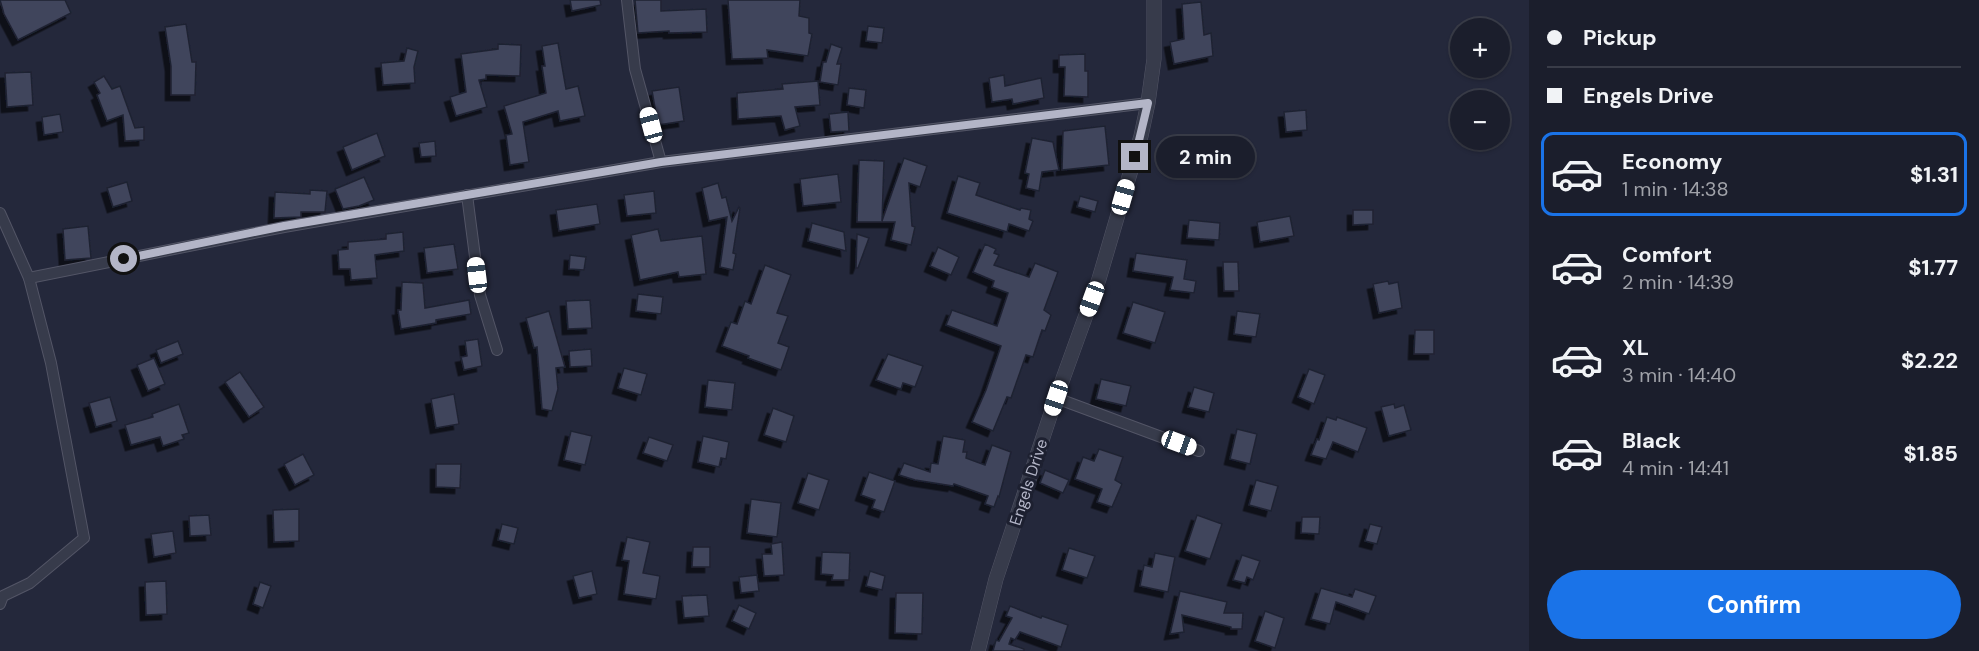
<!DOCTYPE html>
<meta charset="utf-8">
<style>
:root{--surface:#1b1e2c;--page:#242734;--text:#f1f3f6;--muted:#a0a2a9;--line:#393c48;--accent:#1a73e8}
body{margin:0;font-family:"DM Sans",sans-serif;background:var(--page);color:var(--text);height:100vh;display:flex;flex-direction:column;font-size:22px;white-space:nowrap}
*{box-sizing:border-box;margin:0}
p{font-size:20px;color:var(--muted)}
.icon{flex:none;width:33px;height:33px;fill:none;stroke:currentColor;stroke-width:2;stroke-linecap:round;stroke-linejoin:round}
.map{position:relative;flex:1;overflow:hidden}
.drawer{display:flex;flex-direction:column;background:var(--surface);width:450px}
.drawer>*{flex:none}
.hud{display:grid;align-content:center;height:132px;padding:0 18px;background:var(--surface)}
.buttons{position:absolute;left:1450px;top:18px;display:grid;gap:12px}
.buttons a{display:grid;place-items:center;width:60px;height:60px;border-radius:50%;background:var(--surface);box-shadow:0 2px 4px #0004,0 0 0 2px var(--line);font-size:30px}
.end{position:absolute;width:27px;height:27px;margin:-14px;border:8px solid #b3b5c7;background:#111;box-shadow:0 0 0 3px #111}
.from{border-radius:50%}
.bubble{position:absolute;height:42px;border-radius:21px;background:var(--surface);box-shadow:0 2px 4px #0004,0 0 0 2px var(--line);font-size:20px;font-weight:700;line-height:42px;text-align:center}
.car{position:absolute;width:18px;height:36px;margin:-18px -9px;border-radius:8px;box-shadow:0 0 4px 2px #0007;background:linear-gradient(#fff 24%,#345 0 40%,#fff 0 76%,#345 0 86%,#fff 0)}
.hud b{display:flex;align-items:center;gap:21px;height:57px;font-size:22px}
.hud b+b{border-top:2px solid var(--line)}
.hud i{width:15px;height:15px;background:var(--text)}
ul{padding:0;list-style:none}
li{display:flex;align-items:center;gap:18px;height:84px;margin:0 12px 9px;padding:0 6px;border:3px solid transparent;border-radius:12px}
li div{flex:1}
li b{display:block;font-size:22px}
li em{font-style:normal;font-weight:700}
li.current{border-color:var(--accent)}
li>.icon{width:54px;height:54px;stroke-width:1.5}
.button{display:flex;gap:12px;margin-top:auto;padding:12px 18px}
.button a{flex:1;height:69px;border-radius:36px;background:var(--accent);color:#fff;font-size:24px;font-weight:700;line-height:69px;text-align:center}
main{display:flex;flex:1;min-height:0}
.map>svg:first-child{display:block}
</style>
<main>
<div class="map">
<svg width="1529" height="651" viewBox="0 0 1529 651">
<defs>
<filter id="shadow"><feDropShadow dx="-5.5" dy="5.5" stdDeviation="0" flood-color="#0009"/></filter>
</defs>
<rect width="100%" height="100%" fill="#24283b"/>
<g fill="#40445b" stroke="#1f2232" stroke-width="1.5" filter="url(#shadow)">
<path d="M0,0h65l6,13 -53,27 -14,-26z"/>
<path d="M570,0h30l1,5 -29,6z"/>
<path d="M635,0h26v11l45,-2 1,23 -38,1v-2l-31,2z"/>
<path d="M728,0h72l-1,16 10,2v15l3,1 -4,22 -41,-6 1,8 -36,1z"/>
<path d="M1201,2l3,33 7,-2 2,23 -39,8 -4,-22 14,-3 -2,-35z"/>
<path d="M186,24l6,38h4l-1,33h-24v-29l-6,-39z"/>
<path d="M868,26l16,2 -2,15 -16,-2z"/>
<path d="M558,43l8,46 12,-3 7,30 -25,5 -2,-10 -35,11 6,40 -19,3 -4,-30 6,-1 -8,-28 42,-13 -4,-27h3l-3,-20z"/>
<path d="M498,44l23,1 -1,31 -34,-1v4l-7,1 8,27 -31,9 -6,-19 16,-5 -5,-38 37,-5z"/>
<path d="M831,44l11,4 -5,16h4l-3,21 -18,-3 3,-20h3z"/>
<path d="M407,48l11,3 -4,16 1,16 -32,2 -2,-22 23,-2z"/>
<path d="M1085,54v17h3v26l-24,-1 1,-29h-6v-12z"/>
<path d="M31,72l2,33 -26,2 -2,-34z"/>
<path d="M1004,75l1,11 36,-8 3,20 -31,6 -1,-5 -20,3 -3,-24z"/>
<path d="M104,76l8,13 8,-3 15,42 9,-1v13l-19,1 -2,-26 -16,6 -10,-26 3,-2 -6,-11z"/>
<path d="M818,81l2,24 -25,2 5,19 -15,4 -4,-14 -43,3 -1,-26 46,-4 -1,-5z"/>
<path d="M679,87l5,34 -26,4 -6,-34z"/>
<path d="M849,88l17,2 -2,18 -17,-3z"/>
<path d="M1306,110l1,20 -21,2 -2,-20z"/>
<path d="M848,112l1,19 -18,1 -2,-18z"/>
<path d="M60,114l3,18 -19,3 -2,-18z"/>
<path d="M1105,126l4,39 -47,5 1,-39z"/>
<path d="M377,133l8,23 -33,14 -9,-23z"/>
<path d="M1032,138l21,4 6,28 -17,2 -3,19 -13,-3 3,-14 -4,-1z"/>
<path d="M435,141l1,15 -15,1 -2,-14z"/>
<path d="M904,158l23,8 -7,21 -11,-4 3,43 3,1 -4,18 -20,-5 4,-18h-38l2,-62 25,1 -2,60z"/>
<path d="M838,174l3,28 -38,4 -3,-27z"/>
<path d="M958,176l22,7 -4,12 44,15 1,-2 10,2 -2,9 4,2 -4,10 -20,-7 -2,8 -60,-19z"/>
<path d="M364,177l10,23 -15,6 -16,3 -8,-20z"/>
<path d="M127,182l5,19 -19,6 -6,-19z"/>
<path d="M718,183l4,15 4,-1 6,24 7,-14 1,1 -7,45 3,1 -3,16 -13,-3 7,-50 -18,4 -7,-33z"/>
<path d="M310,190l17,1 -2,21h-24v5l-27,1 1,-26 35,2z"/>
<path d="M654,191l2,22 -29,3 -3,-21z"/>
<path d="M1080,196l18,5 -3,11 -18,-5z"/>
<path d="M597,204l3,20 -41,7 -3,-21z"/>
<path d="M1353,210h20v14l-20,1z"/>
<path d="M1290,216l4,20 -34,6 -3,-20z"/>
<path d="M1189,220l31,3 -1,17 -32,-2z"/>
<path d="M812,223l32,9 2,19 -38,-10z"/>
<path d="M88,226l3,32 -26,2 -2,-31z"/>
<path d="M658,229l3,12 41,-5 4,38 -27,3 -1,-5 -38,8 -9,-45z"/>
<path d="M403,232l1,19 -29,4 2,23 -26,2 -1,-11h-11l-1,-19 10,-1v-7l38,-3v-5z"/>
<path d="M857,234l12,4 -11,30h-2z"/>
<path d="M454,244l4,25 -31,4 -3,-25z"/>
<path d="M985,244l11,5 -2,4 5,2 -5,10 35,12 6,-14 23,9 -14,38 7,5 -6,16 -3,-1 -9,27 -7,-2 -15,43 -4,-1 -14,34 -21,-9 14,-32 15,-44 -55,-21 6,-15 45,16 11,-33 -16,-6 2,-6 -21,-9z"/>
<path d="M938,247l21,10 -8,18 -21,-9z"/>
<path d="M1136,253l51,7 -3,19 12,2 -2,12 -24,-3 3,-13 -40,-6z"/>
<path d="M570,255l16,2 -2,13 -15,-1z"/>
<path d="M1223,262h15l1,29h-15z"/>
<path d="M765,265l26,10 -14,38 11,3 -10,27 11,4 -8,23 -33,-12 1,-2 -27,-10 9,-24 6,2 8,-23 6,3z"/>
<path d="M1388,281l1,3 9,-2 4,26 -23,5 -6,-29z"/>
<path d="M402,282l21,1 2,25 44,-8 2,14 -35,6v3l-35,6 -3,-19h3z"/>
<path d="M638,294l25,3 -2,17 -25,-3z"/>
<path d="M590,300l2,28 -24,1 -2,-28z"/>
<path d="M1133,302l32,10 -10,31 -32,-10z"/>
<path d="M549,311l16,56 -9,1 2,21 -6,22 -10,-2 -5,-62 -3,1 -8,-30z"/>
<path d="M1237,311l23,3 -4,23 -22,-3z"/>
<path d="M1415,330h19v24h-20z"/>
<path d="M478,339l4,27 -18,4 -3,-13 6,-1 -2,-15z"/>
<path d="M178,341l5,13 -22,9 -5,-13z"/>
<path d="M591,349l1,17 -22,1 -1,-16z"/>
<path d="M888,354l35,12 -8,21 -12,-4 -2,6 -25,-9z"/>
<path d="M154,358l11,26 -17,7 -11,-26z"/>
<path d="M624,368l23,6 -6,21 -23,-7z"/>
<path d="M1309,369l16,6 -11,29 -16,-7z"/>
<path d="M240,372l24,35 -15,10 -24,-35z"/>
<path d="M1101,379l30,7 -5,20 -30,-7z"/>
<path d="M708,380l27,3 -3,27 -27,-3z"/>
<path d="M1194,387l20,6 -5,19 -21,-5z"/>
<path d="M454,394l5,30 -23,4 -5,-29z"/>
<path d="M110,397l7,24 -21,6 -7,-24z"/>
<path d="M179,404l10,29 -7,2 2,4 -21,7 -3,-9 -29,8 -6,-20 28,-8 -1,-3z"/>
<path d="M1394,404l1,4 9,-3 7,25 -22,6 -8,-29z"/>
<path d="M773,408l21,8 -8,26 -22,-7z"/>
<path d="M1327,417l9,3 1,-3 30,11 -9,24 -25,-10 -7,17 -15,-4 6,-16 2,1z"/>
<path d="M1237,429l20,5 -7,30 -20,-5z"/>
<path d="M571,431l21,5 -7,29 -21,-5z"/>
<path d="M703,436l26,6 -3,17 -5,-1 -2,9 -21,-5z"/>
<path d="M943,436l22,4 -2,12h4l-1,6 19,7 7,-20 19,7 -12,45 -1,-1 -4,11 -9,-3 3,-8 -34,-12 -1,2 -38,-6 -16,-5 5,-12 26,9 1,-9 7,1z"/>
<path d="M649,437l24,8 -6,16 -24,-8z"/>
<path d="M1099,449l24,8 -8,23 7,4 -10,23 -15,-5 5,-13 -27,-10 8,-22 11,4z"/>
<path d="M303,454l11,21 -19,10 -11,-21z"/>
<path d="M436,464h25l-1,24 -24,-1z"/>
<path d="M1045,470l24,10 -6,13 -23,-10z"/>
<path d="M869,472l26,9 -11,31 -12,-4 3,-8 -14,-5z"/>
<path d="M808,473l21,7 -10,30 -21,-7z"/>
<path d="M1256,480l22,6 -7,25 -22,-6z"/>
<path d="M751,499l30,4 -4,34 -30,-4z"/>
<path d="M299,509v32l-25,1 -1,-32z"/>
<path d="M209,515l2,20 -21,1 -1,-20z"/>
<path d="M1197,515l25,9 -12,35 -25,-8z"/>
<path d="M1302,517h18l-1,17 -18,-1z"/>
<path d="M502,524l16,4 -4,16 -16,-4z"/>
<path d="M1370,524l12,3 -5,17 -12,-3z"/>
<path d="M173,531l3,22 -22,4 -3,-23z"/>
<path d="M627,537l23,5 -7,31 17,3 -4,23 -32,-5 5,-33 -7,-1z"/>
<path d="M782,542l2,33 -20,1 -2,-22h10l-1,-10z"/>
<path d="M693,547h17v20h-18z"/>
<path d="M1069,548l26,8 -8,22 -25,-8z"/>
<path d="M822,552l28,1 -1,27h-17l1,-5 -12,-1z"/>
<path d="M1155,553l20,4 -7,35 -28,-6 4,-21 8,2z"/>
<path d="M1242,555l18,6 -7,19 -6,-3 -2,6 -12,-3z"/>
<path d="M592,571l5,23 -18,4 -6,-22z"/>
<path d="M870,571l15,5 -3,14 -16,-4z"/>
<path d="M757,575l2,16 -18,2 -2,-16z"/>
<path d="M166,581l1,33 -21,1 -1,-33z"/>
<path d="M260,582l11,4 -8,22 -10,-4z"/>
<path d="M1321,588l31,9 3,-8 21,7 -7,18 -33,-12 -6,22 -19,-5z"/>
<path d="M1180,591l47,11 -3,11h19l-1,16h-11v-2l-49,-12 2,17 -14,2z"/>
<path d="M896,593h27l-1,41 -27,-1z"/>
<path d="M707,595l2,21 -25,2 -2,-22z"/>
<path d="M739,605l17,8 -7,16 -17,-8z"/>
<path d="M1010,606l31,12 1,-2 26,9 -7,22 -41,-15 -5,8 -4,-2 -2,6 15,5v2h-31l3,-11 3,1 13,-23 -6,-2z"/>
<path d="M1265,611l19,7 -9,30 -20,-7z"/>
</g>
<g fill="none" stroke-linecap="round" stroke-linejoin="round">
<defs>
<g id="minor">
<path d="M627,0l8,69 26,93"/>
<path d="M467,195l13,100 17,55"/>
<path d="M0,213l29,65 22,85 33,175 -54,45 -27,13 -3,8"/>
<path d="M29,278l255,-51 377,-65 487,-59"/>
<path d="M1056,398l143,53"/>
</g>
<path id="tertiary" d="M978,651l18,-72 60,-181 43,-119 42,-143 7,-33 6,-44v-59"/>
</defs>
<use href="#minor" stroke="#535566" stroke-width="12"/>
<use href="#tertiary" stroke="#535566" stroke-width="15"/>
<use href="#minor" stroke="#373b4b" stroke-width="10"/>
<use href="#tertiary" stroke="#373b4b" stroke-width="14"/>
</g>
<g fill="none" stroke-linecap="round" stroke-linejoin="round">
<path stroke="#b3b5c7" stroke-width="8" d="M124,259l160,-33 377,-64 487,-59 -13,54"/>
</g>
<g text-anchor="middle" stroke-width="6" stroke-linejoin="round" paint-order="stroke">
<g font-size="16" fill="#b3b5c7" stroke="#1d2030">
<text transform="translate(1028 482) rotate(-72)" y="6">Engels Drive</text>
</g>
</g>
</svg>
<div class="buttons">
<a>+</a>
<a>−</a>
</div>
<i class="end from" style="left:124px;top:259px"></i>
<i class="end" style="left:1135px;top:157px"></i>
<div class="bubble" style="left:1156px;top:136px;width:99px">2 min</div>
<i class="car" style="left:651px;top:125px;rotate:345deg"></i>
<i class="car" style="left:1123px;top:197px;rotate:16deg"></i>
<i class="car" style="left:477px;top:275px;rotate:353deg"></i>
<i class="car" style="left:1092px;top:299px;rotate:200deg"></i>
<i class="car" style="left:1056px;top:398px;rotate:198deg"></i>
<i class="car" style="left:1179px;top:443px;rotate:110deg"></i>
</div>
<section class="drawer">
<div class="hud">
<b><i class="from"></i>Pickup</b>
<b><i></i>Engels Drive</b>
</div>
<ul>
<li class="current"><svg class="icon" aria-label="car" viewBox="0 0 24 24"><path d="M5 17H2v-5l4-1 3-4h7l3 4 3 1v5h-3M9 17h6M6 11h13"/><circle cx="7" cy="17" r="2"/><circle cx="17" cy="17" r="2"/></svg><div><b>Economy</b><p>1 min · 14:38</p></div><em>$1.31</em></li>
<li><svg class="icon" aria-label="car" viewBox="0 0 24 24"><path d="M5 17H2v-5l4-1 3-4h7l3 4 3 1v5h-3M9 17h6M6 11h13"/><circle cx="7" cy="17" r="2"/><circle cx="17" cy="17" r="2"/></svg><div><b>Comfort</b><p>2 min · 14:39</p></div><em>$1.77</em></li>
<li><svg class="icon" aria-label="car" viewBox="0 0 24 24"><path d="M5 17H2v-5l4-1 3-4h7l3 4 3 1v5h-3M9 17h6M6 11h13"/><circle cx="7" cy="17" r="2"/><circle cx="17" cy="17" r="2"/></svg><div><b>XL</b><p>3 min · 14:40</p></div><em>$2.22</em></li>
<li><svg class="icon" aria-label="car" viewBox="0 0 24 24"><path d="M5 17H2v-5l4-1 3-4h7l3 4 3 1v5h-3M9 17h6M6 11h13"/><circle cx="7" cy="17" r="2"/><circle cx="17" cy="17" r="2"/></svg><div><b>Black</b><p>4 min · 14:41</p></div><em>$1.85</em></li>
</ul>
<div class="button"><a>Confirm</a></div>
</section>
</main>
